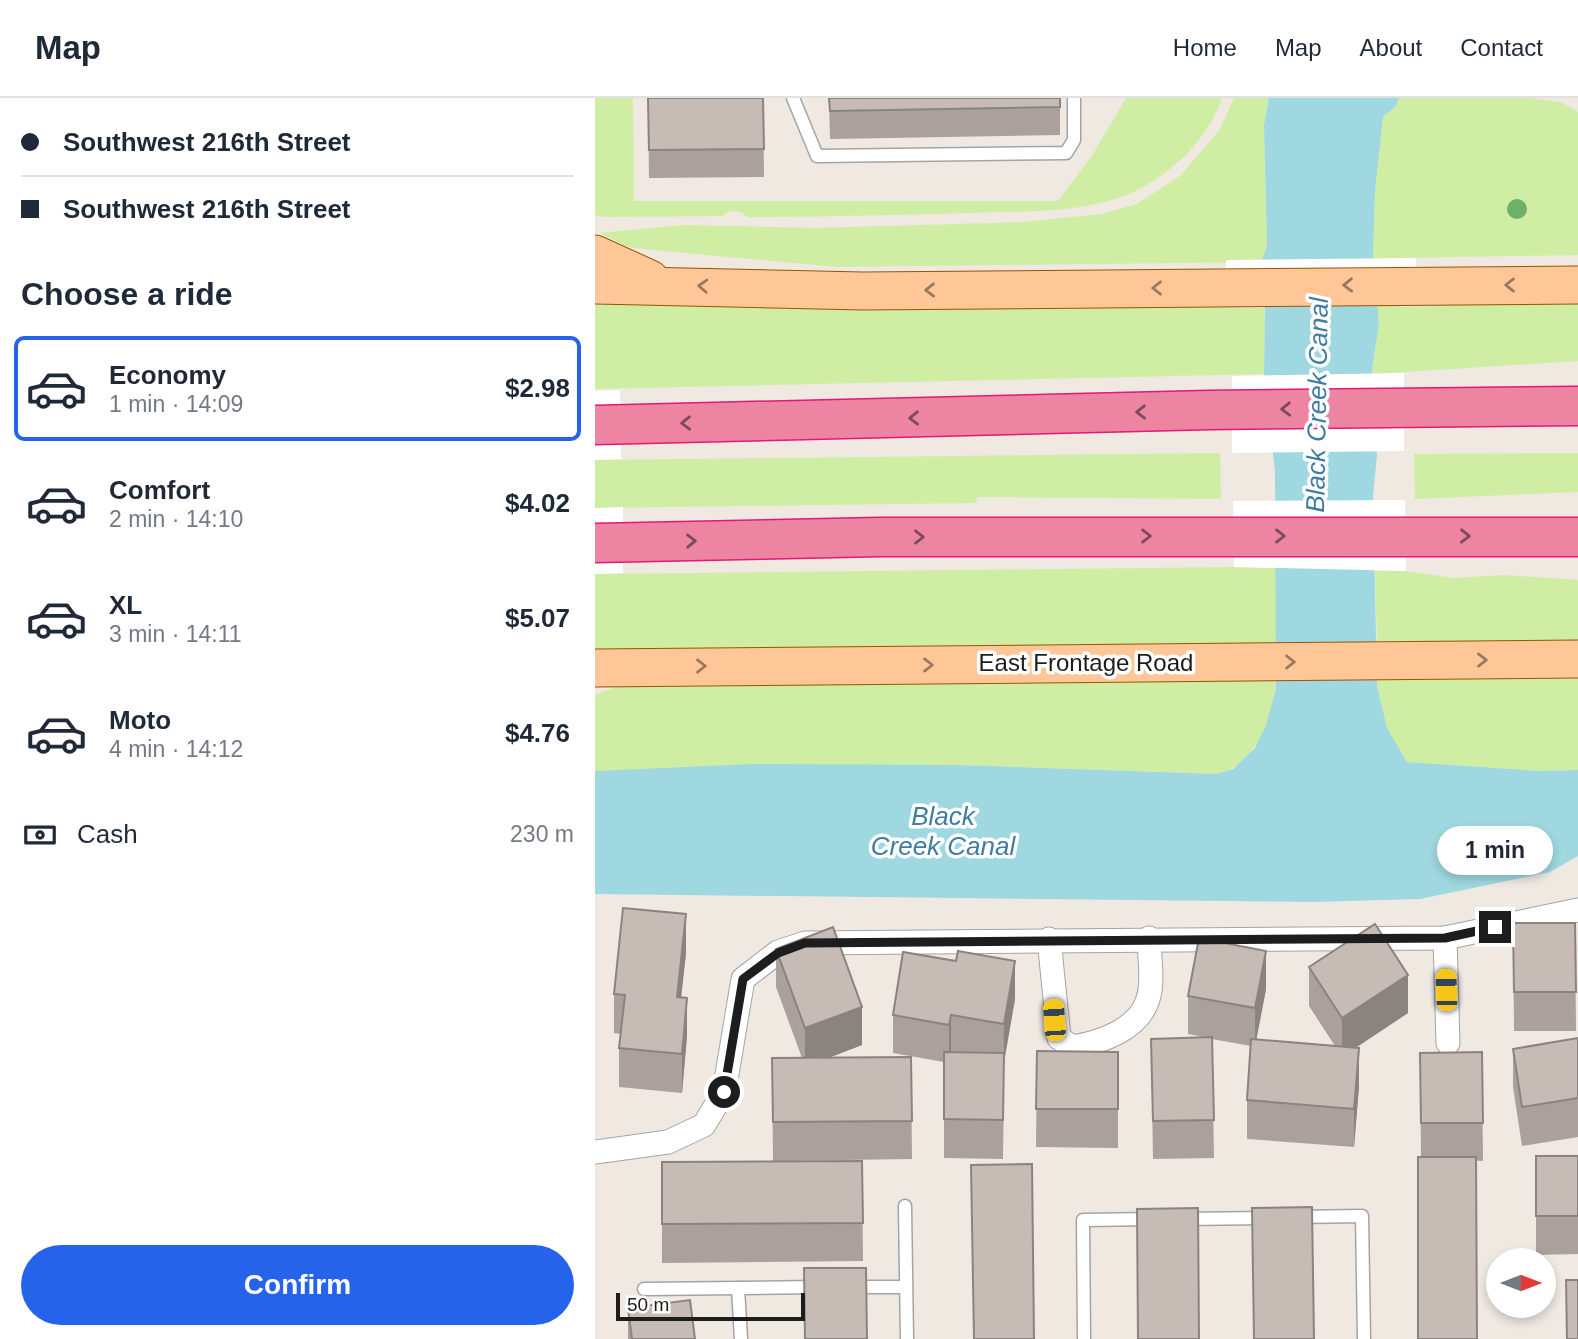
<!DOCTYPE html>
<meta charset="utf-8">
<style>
:root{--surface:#fff;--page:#f6f6f7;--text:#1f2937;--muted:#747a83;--line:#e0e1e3;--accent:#2563eb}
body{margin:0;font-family:Arial,sans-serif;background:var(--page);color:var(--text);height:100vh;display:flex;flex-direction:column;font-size:26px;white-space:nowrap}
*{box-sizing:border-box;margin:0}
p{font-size:23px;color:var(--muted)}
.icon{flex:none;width:38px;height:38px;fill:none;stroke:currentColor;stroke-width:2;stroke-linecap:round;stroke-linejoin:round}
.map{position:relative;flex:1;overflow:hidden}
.side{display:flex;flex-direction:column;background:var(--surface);width:595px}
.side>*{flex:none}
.hud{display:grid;align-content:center;height:154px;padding:0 21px;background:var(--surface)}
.needle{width:46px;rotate:90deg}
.controls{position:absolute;left:891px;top:1150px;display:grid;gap:14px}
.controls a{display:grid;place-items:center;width:70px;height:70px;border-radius:50%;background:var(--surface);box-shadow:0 4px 10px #0003;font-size:35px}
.scale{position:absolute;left:21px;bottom:18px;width:189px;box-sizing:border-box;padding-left:7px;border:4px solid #1d1d1d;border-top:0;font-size:19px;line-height:24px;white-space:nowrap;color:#1d1d1d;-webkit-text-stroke:5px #fff;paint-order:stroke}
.end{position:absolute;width:32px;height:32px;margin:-16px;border:9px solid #1d1d1d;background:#fff;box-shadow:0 0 0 4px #fff}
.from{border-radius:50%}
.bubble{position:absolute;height:49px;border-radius:24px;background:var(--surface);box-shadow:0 4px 10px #0003;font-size:23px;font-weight:800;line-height:49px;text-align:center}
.car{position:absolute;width:21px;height:42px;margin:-21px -10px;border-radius:9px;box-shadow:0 0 5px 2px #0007;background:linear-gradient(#f5c518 24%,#345 0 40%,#f5c518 0 76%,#345 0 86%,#f5c518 0)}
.hud b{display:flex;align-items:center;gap:24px;height:66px;font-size:26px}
.hud b+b{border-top:2px solid var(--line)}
.hud i{width:18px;height:18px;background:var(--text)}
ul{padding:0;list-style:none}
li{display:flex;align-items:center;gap:21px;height:105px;margin:0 14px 10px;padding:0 7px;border:4px solid transparent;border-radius:10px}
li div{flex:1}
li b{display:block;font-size:26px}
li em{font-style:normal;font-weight:800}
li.current{border-color:var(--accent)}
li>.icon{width:63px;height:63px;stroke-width:1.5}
h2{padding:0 21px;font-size:32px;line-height:84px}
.pay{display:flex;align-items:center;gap:18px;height:77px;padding:0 21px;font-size:26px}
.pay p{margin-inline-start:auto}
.primary-button{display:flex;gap:14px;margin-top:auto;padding:14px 21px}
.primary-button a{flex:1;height:80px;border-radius:42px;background:var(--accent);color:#fff;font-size:28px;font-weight:800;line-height:80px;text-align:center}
header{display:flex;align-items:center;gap:42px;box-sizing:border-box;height:98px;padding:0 35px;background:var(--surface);border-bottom:2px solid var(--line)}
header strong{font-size:33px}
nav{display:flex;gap:38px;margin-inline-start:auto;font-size:24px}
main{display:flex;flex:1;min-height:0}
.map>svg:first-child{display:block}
</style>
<header>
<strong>Map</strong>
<nav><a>Home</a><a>Map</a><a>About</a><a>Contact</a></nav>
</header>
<main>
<section class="side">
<div class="hud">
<b><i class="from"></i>Southwest 216th Street</b>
<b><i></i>Southwest 216th Street</b>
</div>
<h2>Choose a ride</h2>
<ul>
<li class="current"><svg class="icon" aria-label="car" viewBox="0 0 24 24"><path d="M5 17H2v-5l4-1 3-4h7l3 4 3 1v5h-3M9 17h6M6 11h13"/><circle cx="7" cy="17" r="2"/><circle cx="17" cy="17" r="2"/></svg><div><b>Economy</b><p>1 min · 14:09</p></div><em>$2.98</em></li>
<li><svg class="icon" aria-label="car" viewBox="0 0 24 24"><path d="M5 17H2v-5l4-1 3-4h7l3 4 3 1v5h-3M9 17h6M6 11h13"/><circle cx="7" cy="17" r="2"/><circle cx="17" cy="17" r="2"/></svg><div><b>Comfort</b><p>2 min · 14:10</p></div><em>$4.02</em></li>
<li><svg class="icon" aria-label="car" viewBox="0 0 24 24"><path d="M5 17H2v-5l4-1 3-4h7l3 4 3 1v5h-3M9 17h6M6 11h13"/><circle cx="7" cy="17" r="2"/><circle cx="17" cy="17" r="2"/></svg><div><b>XL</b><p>3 min · 14:11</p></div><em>$5.07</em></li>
<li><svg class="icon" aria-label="car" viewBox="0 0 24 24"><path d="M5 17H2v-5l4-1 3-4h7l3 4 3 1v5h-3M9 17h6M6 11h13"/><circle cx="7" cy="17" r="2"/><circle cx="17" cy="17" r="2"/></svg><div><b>Moto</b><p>4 min · 14:12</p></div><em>$4.76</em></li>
</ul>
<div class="pay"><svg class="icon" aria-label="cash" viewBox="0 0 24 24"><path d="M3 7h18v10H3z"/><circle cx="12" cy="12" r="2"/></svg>Cash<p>230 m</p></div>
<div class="primary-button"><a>Confirm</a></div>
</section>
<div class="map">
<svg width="983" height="1241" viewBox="0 0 983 1241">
<rect width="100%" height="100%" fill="#efe9e2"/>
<g fill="#d0eda4">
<path d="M0,0h38l1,103h424l35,-47 33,-56h96c-13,40 -51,77 -89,94 -48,22 -110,19 -162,21 -74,2 -149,4 -223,4l-7,-5 -12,-1 -6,5 -119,1 -9,-2z"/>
<path d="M639,0h35l-5,27 3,122 -6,15 -424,5 -195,-18 -17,-3 -25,-13 83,-8 131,3 209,-6 79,-8 35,-10 44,-29 39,-46z"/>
<path d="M804,0h130l32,4 17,10v143l-181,3 4,49 177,-5v59l-204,13 -2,-4 7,-47 -6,-68 2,-63 8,-75 13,-11z"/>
<path d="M0,202l670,8 -1,66 -669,15z"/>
<path d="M625,355l1,46 -244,-2 -1,6 -381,5v-48z"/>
<path d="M983,355v39l-163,7 -1,-45z"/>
<path d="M639,469l44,1 -2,78 -681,7v-79z"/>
<path d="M780,473h31l47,7 51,-3 74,5v65l-157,2 -12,-6h-32z"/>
<path d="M983,575v97l-38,1 -133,-9 -20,-34 -10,-42v-6l42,-4z"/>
<path d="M635,579l22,4h24c0,36 -22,86 -60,93l-257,-9 -364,6v-76l36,-14z"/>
</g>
<path fill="#9fd8e0" d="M674,0h130l-3,8 -13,11 -8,75 -2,63 6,68 -7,47 5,85 -4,40 4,191 10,42 20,34 133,9 38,-1v86l-28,16 -130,27 -107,3 -718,-8v-123l158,-7 206,1 257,9 17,-5 22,-21 11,-23 10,-36 -1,-217 -11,-98 1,-66 -4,-46 6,-15 -3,-122z"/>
<g fill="#fff">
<path d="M821,160l1,46 -191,1v-45z"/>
<path d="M809,275v78l-172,2v-77z"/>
<path d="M25,292l1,69 -26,1v-69z"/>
<path d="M810,402l1,71 -172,-4 -1,-66z"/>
<path d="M28,409v66l-28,1v-66z"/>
</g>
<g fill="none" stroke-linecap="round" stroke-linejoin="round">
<defs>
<g id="service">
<path d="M198,0l24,58 249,-3 8,-13v-42"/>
<path d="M310,1108l2,133"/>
<path d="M702,1119l65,-1 2,123"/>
<path d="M587,1121l86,-1"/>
<path d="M256,1189h55"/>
<path d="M143,1190l3,51"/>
<path d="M49,1191l175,-2"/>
<path d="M489,1241l-1,-119 70,-1"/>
</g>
<g id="minor">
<path d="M850,840l3,105"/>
<path d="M454,841l10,99 13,9c27,-4 67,-17 76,-48 6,-17 1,-43 1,-61"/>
<path d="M0,1054l73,-10 36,-17 20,-33 19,-113 35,-27 27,-9 640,-5 133,-28"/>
</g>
<g id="primary">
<path d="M0,156l55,25"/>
<path d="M0,187l268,6 715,-6"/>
<path d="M0,570l983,-9"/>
</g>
<g id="motorway">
<path d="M0,327l614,-15 369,-4"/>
<path d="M0,445l285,-6h698"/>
</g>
</defs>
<use href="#service" stroke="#a4a4a4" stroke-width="15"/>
<use href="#minor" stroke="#a4a4a4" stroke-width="25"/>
<use href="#primary" stroke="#965500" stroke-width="39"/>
<use href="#motorway" stroke="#e41973" stroke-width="41"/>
<use href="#service" stroke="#fff" stroke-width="12"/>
<use href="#minor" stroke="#fff" stroke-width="23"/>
<use href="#primary" stroke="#ffc797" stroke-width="37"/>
<use href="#motorway" stroke="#ec84a2" stroke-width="38"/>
</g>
<circle fill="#6fb068" cx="922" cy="111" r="10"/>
<g fill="#aba19c">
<path d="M53,0h115l1,79 -115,1z"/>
<path d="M234,0h231v37l-230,4z"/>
<path d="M918,825h62l1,108h-62z"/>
<path d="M181,851l86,96 -34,13 83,-1 1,102 -139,2 -1,-103h30l-26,-71z"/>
<path d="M91,855l-5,44 6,39 -5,57 -63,-6v-39l2,-14 -7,-1v-39z"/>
<path d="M714,869l99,46 -52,34 3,39 -5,61 -107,-8v-39l4,-54 -39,-7 2,119 -61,1 -2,-120 53,-2 -16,-3v-38l78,-7 -10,51 79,6 -26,-40z"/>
<path d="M420,901l-11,63 -1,97 -59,-1v-96l-51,-9v-38z"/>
<path d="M983,940v99l-56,9 -9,-59v-38z"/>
<path d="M442,953l81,1v96l-82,-1z"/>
<path d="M887,954l1,109 -62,-4 -1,-104z"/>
<path d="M941,1058h42v98l-42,1z"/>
<path d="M267,1063l1,100 -201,2v-101z"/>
<path d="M33,1210l67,31h-67z"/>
</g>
<g fill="#8b837f">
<path d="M91,816v39l-9,82v-38z"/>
<path d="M671,853v38l-11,58v-39z"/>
<path d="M420,863v38l-11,63 -1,97 1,-135z"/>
<path d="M813,877v38l-66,44v-39z"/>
<path d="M92,900v38l-5,57v-39z"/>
<path d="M267,909v38l-57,22v-39z"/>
<path d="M356,917v39l-2,9v-38z"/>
<path d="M764,950v38l-5,61v-38z"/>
</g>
<g fill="#c7bbb5" stroke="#8b837f" stroke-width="2">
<path d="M53,0h115l1,51 -115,1z"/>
<path d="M234,0h231v9l-230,4z"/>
<path d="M28,810l63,6 -9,83 10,1 -5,56 -63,-6 6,-53 -11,-1z"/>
<path d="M918,825h62l1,69h-62z"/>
<path d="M780,826l33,51 -66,43 -33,-51z"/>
<path d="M238,829l29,80 -57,21 -29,-79z"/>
<path d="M604,840l67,13 -11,57 -67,-12z"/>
<path d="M363,853l57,10 -11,63 -53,-9 -2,10 -56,-10 10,-63 53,9z"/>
<path d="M617,939l2,83 -61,1 -2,-82z"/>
<path d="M983,940v60l-56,9 -9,-58z"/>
<path d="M656,941l108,9 -5,61 -107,-9z"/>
<path d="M442,953l81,1v57h-82z"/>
<path d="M349,954l60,1 -1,67 -59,-1z"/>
<path d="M887,954l1,71h-62l-1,-70z"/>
<path d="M316,959l1,64 -139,1 -1,-64z"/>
<rect x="941" y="1058" width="42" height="60"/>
<path d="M823,1059h58l1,182h-59z"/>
<path d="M267,1063l1,62 -201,1v-62z"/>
<path d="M437,1066l2,175h-60l-3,-174z"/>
<path d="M717,1109l2,132h-60l-2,-131z"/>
<path d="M603,1110l1,131h-61l-1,-130z"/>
<path d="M209,1170h62l1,71h-62z"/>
<path d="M971,1182h12v59h-11z"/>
<path d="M95,1202l5,39h-63l-4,-31z"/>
</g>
<defs><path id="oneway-chevron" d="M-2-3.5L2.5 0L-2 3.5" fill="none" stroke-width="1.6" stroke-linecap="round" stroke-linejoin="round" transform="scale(1.75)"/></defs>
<g stroke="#997a60">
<use href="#oneway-chevron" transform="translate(753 187) rotate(179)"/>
<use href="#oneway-chevron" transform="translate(915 187) rotate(-180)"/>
<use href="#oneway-chevron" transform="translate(108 188) rotate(-177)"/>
<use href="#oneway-chevron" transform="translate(562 190) rotate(180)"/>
<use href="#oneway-chevron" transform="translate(335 192) rotate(179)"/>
<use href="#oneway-chevron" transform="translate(887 562) rotate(-1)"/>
<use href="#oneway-chevron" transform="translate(695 564)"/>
<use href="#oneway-chevron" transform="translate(333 567)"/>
<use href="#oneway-chevron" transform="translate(106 568)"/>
</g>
<g stroke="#7a4b59">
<use href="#oneway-chevron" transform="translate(691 311) rotate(179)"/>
<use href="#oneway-chevron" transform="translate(546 314) rotate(179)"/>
<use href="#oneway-chevron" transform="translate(319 320) rotate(179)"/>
<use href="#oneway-chevron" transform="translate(91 325) rotate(179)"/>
<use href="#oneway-chevron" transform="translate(551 438)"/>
<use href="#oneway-chevron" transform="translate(685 438)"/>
<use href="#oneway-chevron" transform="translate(870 438) rotate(1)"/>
<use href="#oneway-chevron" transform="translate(324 439)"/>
<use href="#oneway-chevron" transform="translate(96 443) rotate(-1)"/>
</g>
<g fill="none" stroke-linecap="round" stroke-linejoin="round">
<path stroke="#1d1d1d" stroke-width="9" d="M129,994l19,-113 35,-26 27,-10 640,-5 50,-11"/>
</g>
<g text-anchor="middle" stroke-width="7" stroke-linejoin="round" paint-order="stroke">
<g font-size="24" fill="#1d1d1d" stroke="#fff">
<text x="491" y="573">East Frontage Road</text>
</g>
<g font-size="26" font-style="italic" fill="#3f7ba2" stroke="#fff">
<text transform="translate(722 307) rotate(-89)" y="9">Black Creek Canal</text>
<text x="348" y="727">Black<tspan x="348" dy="30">Creek Canal</tspan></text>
</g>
</g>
</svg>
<div class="controls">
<a><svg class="needle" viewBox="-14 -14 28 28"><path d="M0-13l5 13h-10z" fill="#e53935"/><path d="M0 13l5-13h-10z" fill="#747a83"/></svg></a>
</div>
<div class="scale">50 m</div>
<i class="end from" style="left:129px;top:994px"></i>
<i class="end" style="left:900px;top:829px"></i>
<div class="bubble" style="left:842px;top:728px;width:116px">1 min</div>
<i class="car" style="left:851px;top:892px;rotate:358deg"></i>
<i class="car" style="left:459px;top:922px;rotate:356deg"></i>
</div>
</main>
